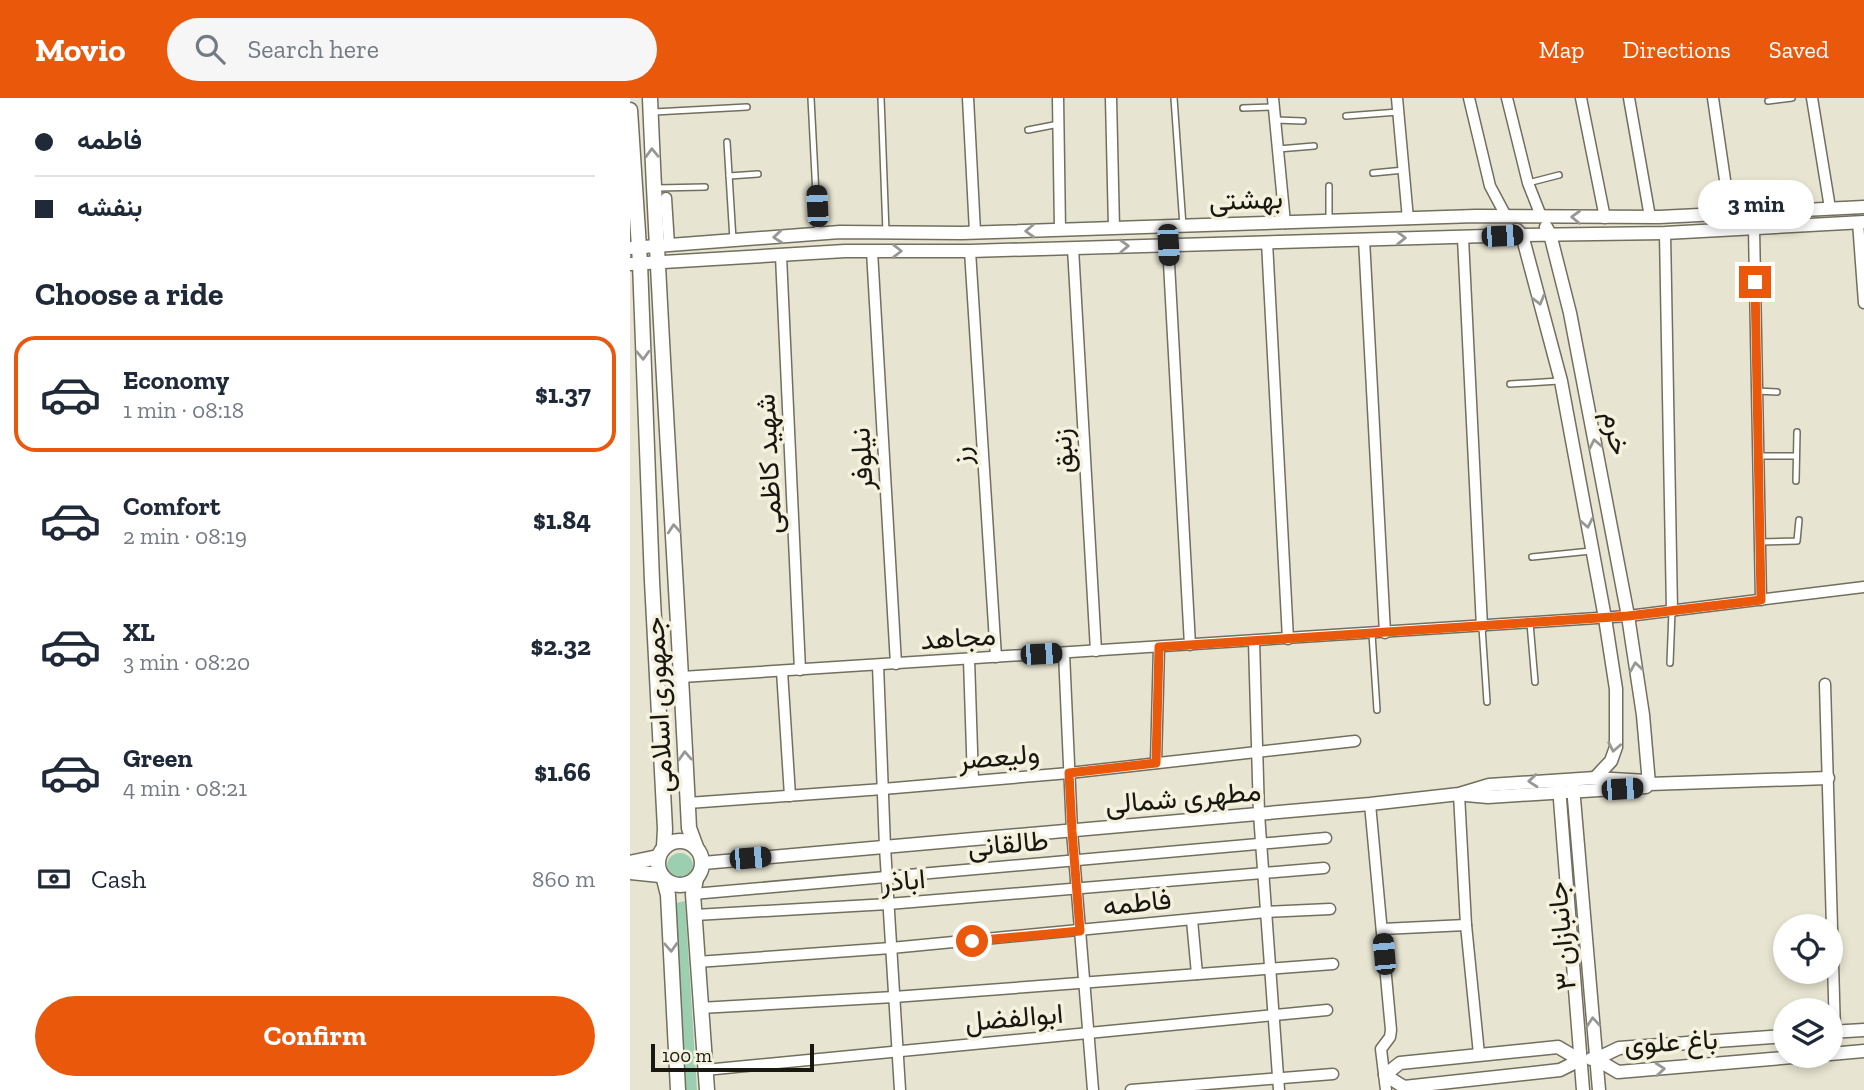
<!DOCTYPE html>
<meta charset="utf-8">
<style>
:root{--surface:#fff;--page:#f6f6f7;--text:#1f2937;--muted:#747a83;--line:#e0e1e3;--accent:#ea580c}
body{margin:0;font-family:"Zilla Slab",Vazirmatn,serif;background:var(--page);color:var(--text);height:100vh;display:flex;flex-direction:column;font-size:26px;white-space:nowrap}
*{box-sizing:border-box;margin:0}
p{font-size:23px;color:var(--muted)}
.icon{flex:none;width:38px;height:38px;fill:none;stroke:currentColor;stroke-width:2;stroke-linecap:round;stroke-linejoin:round}
.map{position:relative;flex:1;overflow:hidden}
.drawer{display:flex;flex-direction:column;background:var(--surface);width:630px}
.drawer>*{flex:none}
.hud{display:grid;align-content:center;height:154px;padding:0 35px;background:var(--surface)}
.fabs{position:absolute;left:1143px;top:816px;display:grid;gap:14px}
.fabs a{display:grid;place-items:center;width:70px;height:70px;border-radius:50%;background:var(--surface);box-shadow:0 4px 10px #0003;font-size:35px}
.scale{position:absolute;left:21px;bottom:18px;width:163px;box-sizing:border-box;padding-left:7px;border:4px solid #181710;border-top:0;font-size:19px;line-height:24px;white-space:nowrap;color:#181710;-webkit-text-stroke:5px #f4f1de;paint-order:stroke}
.end{position:absolute;width:32px;height:32px;margin:-16px;border:9px solid #ea580c;background:#fff;box-shadow:0 0 0 4px #fff}
.from{border-radius:50%}
.bubble{position:absolute;height:49px;border-radius:24px;background:var(--surface);box-shadow:0 4px 10px #0003;font-size:23px;font-weight:700;line-height:49px;text-align:center}
.car{position:absolute;width:21px;height:42px;margin:-21px -10px;border-radius:9px;box-shadow:0 0 5px 2px #0007;background:linear-gradient(#222 24%,#8ab4d8 0 40%,#222 0 76%,#8ab4d8 0 86%,#222 0)}
.hud b{display:flex;align-items:center;gap:24px;height:66px;font-size:26px}
.hud b+b{border-top:2px solid var(--line)}
.hud i{width:18px;height:18px;background:var(--text)}
ul{padding:0;list-style:none}
li{display:flex;align-items:center;gap:21px;height:116px;margin:0 14px 10px;padding:0 21px;border:4px solid transparent;border-radius:21px}
li div{flex:1}
li b{display:block;font-size:26px}
li em{font-style:normal;font-weight:700}
li.current{border-color:var(--accent)}
li>.icon{width:63px;height:63px;stroke-width:1.5}
h2{padding:0 35px;font-size:32px;line-height:84px}
.pay{display:flex;align-items:center;gap:18px;height:77px;padding:0 35px;font-size:26px}
.pay p{margin-inline-start:auto}
.action{display:flex;gap:14px;margin-top:auto;padding:14px 35px}
.action a{flex:1;height:80px;border-radius:42px;background:var(--accent);color:#fff;font-size:28px;font-weight:700;line-height:80px;text-align:center}
header{display:flex;align-items:center;gap:42px;box-sizing:border-box;height:98px;padding:0 35px;background:var(--accent);color:#fff}
header strong{font-size:33px}
nav{display:flex;gap:38px;margin-inline-start:auto;font-size:24px}
.search{width:490px;height:63px;background:var(--page);display:flex;align-items:center;gap:18px;box-sizing:border-box;padding:0 24px;border-radius:38px;color:var(--muted);font-size:26px}
main{display:flex;flex:1;min-height:0}
.map>svg:first-child{display:block}
</style>
<header>
<strong>Movio</strong>
<div class="search"><svg class="icon" aria-label="search" viewBox="0 0 24 24"><circle cx="10" cy="10" r="6"/><path d="M15 15l6 6"/></svg>Search here</div>
<nav><a>Map</a><a>Directions</a><a>Saved</a></nav>
</header>
<main>
<section class="drawer">
<div class="hud">
<b><i class="from"></i>فاطمه</b>
<b><i></i>بنفشه</b>
</div>
<h2>Choose a ride</h2>
<ul>
<li class="current"><svg class="icon" aria-label="car" viewBox="0 0 24 24"><path d="M5 17H2v-5l4-1 3-4h7l3 4 3 1v5h-3M9 17h6M6 11h13"/><circle cx="7" cy="17" r="2"/><circle cx="17" cy="17" r="2"/></svg><div><b>Economy</b><p>1 min · 08:18</p></div><em>$1.37</em></li>
<li><svg class="icon" aria-label="car" viewBox="0 0 24 24"><path d="M5 17H2v-5l4-1 3-4h7l3 4 3 1v5h-3M9 17h6M6 11h13"/><circle cx="7" cy="17" r="2"/><circle cx="17" cy="17" r="2"/></svg><div><b>Comfort</b><p>2 min · 08:19</p></div><em>$1.84</em></li>
<li><svg class="icon" aria-label="car" viewBox="0 0 24 24"><path d="M5 17H2v-5l4-1 3-4h7l3 4 3 1v5h-3M9 17h6M6 11h13"/><circle cx="7" cy="17" r="2"/><circle cx="17" cy="17" r="2"/></svg><div><b>XL</b><p>3 min · 08:20</p></div><em>$2.32</em></li>
<li><svg class="icon" aria-label="car" viewBox="0 0 24 24"><path d="M5 17H2v-5l4-1 3-4h7l3 4 3 1v5h-3M9 17h6M6 11h13"/><circle cx="7" cy="17" r="2"/><circle cx="17" cy="17" r="2"/></svg><div><b>Green</b><p>4 min · 08:21</p></div><em>$1.66</em></li>
</ul>
<div class="pay"><svg class="icon" aria-label="cash" viewBox="0 0 24 24"><path d="M3 7h18v10H3z"/><circle cx="12" cy="12" r="2"/></svg>Cash<p>860 m</p></div>
<div class="action"><a>Confirm</a></div>
</section>
<div class="map">
<svg width="1234" height="992" viewBox="0 0 1234 992">
<rect width="100%" height="100%" fill="#e7e4d1"/>
<g fill="#9ccfb0">
<circle cx="50" cy="768" r="13"/>
<path d="M55,803l12,189h-12l-9,-187z"/>
</g>
<g fill="none" stroke-linecap="round" stroke-linejoin="round">
<defs>
<g id="service">
<path d="M181,0l7,136"/>
<path d="M251,0l5,134"/>
<path d="M544,0l9,128"/>
<path d="M1138,3l24,-3"/>
<path d="M613,10l31,-1"/>
<path d="M24,14l93,-5"/>
<path d="M716,18l52,-4"/>
<path d="M645,22l28,1"/>
<path d="M398,32l31,-6"/>
<path d="M97,44l6,98"/>
<path d="M648,51l36,-3"/>
<path d="M743,75l31,-3"/>
<path d="M99,78l29,-2"/>
<path d="M898,85l31,-8"/>
<path d="M27,90l48,-1"/>
<path d="M699,123v-35"/>
<path d="M880,286l49,-3"/>
<path d="M1127,293l20,1"/>
<path d="M1128,358h38"/>
<path d="M1166,383l1,-49"/>
<path d="M1130,444l37,-1 2,-21"/>
<path d="M902,459l59,-6"/>
<path d="M900,525l5,59"/>
<path d="M852,529l5,75"/>
<path d="M742,536l5,76"/>
<path d="M1040,565l2,-52"/>
</g>
<g id="minor">
<path d="M338,0l7,134"/>
<path d="M428,0l2,132"/>
<path d="M481,0l3,130"/>
<path d="M643,0l12,125"/>
<path d="M767,0l11,121"/>
<path d="M839,0l21,88 16,30"/>
<path d="M877,0l21,85 13,33"/>
<path d="M951,0l24,120"/>
<path d="M999,0l21,119"/>
<path d="M1083,0l17,116"/>
<path d="M1182,0l18,110"/>
<path d="M36,100l3,47"/>
<path d="M1228,124l6,81"/>
<path d="M1124,130l7,372"/>
<path d="M1035,135l7,378"/>
<path d="M833,140l19,389"/>
<path d="M734,141l21,394"/>
<path d="M637,144l21,397"/>
<path d="M538,147l22,400"/>
<path d="M443,150l23,403"/>
<path d="M242,153l24,413"/>
<path d="M340,153l26,406"/>
<path d="M151,158l19,414"/>
<path d="M624,543l5,173 20,276"/>
<path d="M434,555l8,178 21,259"/>
<path d="M339,561l4,122"/>
<path d="M248,567l7,182 15,243"/>
<path d="M152,573l8,125"/>
<path d="M52,579l946,-61 236,-29"/>
<path d="M1195,586l10,348"/>
<path d="M526,665l3,-116"/>
<path d="M829,696l7,131 13,129"/>
<path d="M58,705l195,-14 186,-16 286,-32"/>
<path d="M740,706l21,226 -1,7 -9,12 5,41"/>
<path d="M63,796l633,-56"/>
<path d="M65,817l193,-11 436,-36"/>
<path d="M562,822l5,54"/>
<path d="M752,831l84,-4"/>
<path d="M67,864l194,-14 375,-36 64,-3"/>
<path d="M70,910l194,-11 439,-33"/>
<path d="M75,972l622,-60"/>
<path d="M501,992l202,-16"/>
</g>
<g id="tertiary">
<path d="M916,129l4,7 20,79 58,303 15,99 6,69"/>
<path d="M887,132l5,5 39,146 44,237 11,71v58l-5,14 -16,17"/>
<path d="M0,150l210,-16 122,1 514,-17 183,1 205,-10"/>
<path d="M0,166l215,-13h125l552,-16 143,-2 199,-11"/>
<path d="M929,689l24,303"/>
<path d="M943,689l26,303"/>
<path d="M836,697l22,2 158,-10 3,-3 179,-6"/>
<path d="M73,765l667,-59 89,-10 30,-9 106,-7 51,3 3,3"/>
<path d="M1200,934l34,-2"/>
<path d="M928,949l22,13 -20,10 -156,17 -19,-12 15,-12z"/>
<path d="M1200,956l34,-3"/>
<path d="M961,961h5l23,-11 166,-12"/>
<path d="M966,961l22,13 199,-17"/>
</g>
<g id="secondary">
<path d="M20,0c10,243 27,486 39,730l7,19"/>
<path d="M0,12l10,153 12,318 13,248 -1,18"/>
<circle cx="50" cy="765" r="22"/>
<path d="M0,765l28,-6"/>
<path d="M0,774l30,3"/>
<path d="M34,781l4,16 10,195"/>
<path d="M66,781l-3,15 14,196"/>
</g>
</defs>
<use href="#service" stroke="#726f5e" stroke-width="8"/>
<use href="#minor" stroke="#726f5e" stroke-width="13"/>
<use href="#tertiary" stroke="#726f5e" stroke-width="15"/>
<use href="#secondary" stroke="#726f5e" stroke-width="17"/>
<use href="#service" stroke="#fff" stroke-width="5"/>
<use href="#minor" stroke="#fff" stroke-width="10"/>
<use href="#tertiary" stroke="#fff" stroke-width="12"/>
<use href="#secondary" stroke="#fff" stroke-width="14"/>
</g>
<defs><path id="oneway-chevron" d="M-2-3.5L2.5 0L-2 3.5" fill="none" stroke-width="1.6" stroke-linecap="round" stroke-linejoin="round" transform="scale(1.75)"/></defs>
<g stroke="#979793">
<use href="#oneway-chevron" transform="translate(22 55) rotate(-92)"/>
<use href="#oneway-chevron" transform="translate(946 119) rotate(-178)"/>
<use href="#oneway-chevron" transform="translate(400 133) rotate(178)"/>
<use href="#oneway-chevron" transform="translate(148 139) rotate(175)"/>
<use href="#oneway-chevron" transform="translate(771 140) rotate(-1)"/>
<use href="#oneway-chevron" transform="translate(494 148) rotate(-2)"/>
<use href="#oneway-chevron" transform="translate(267 153)"/>
<use href="#oneway-chevron" transform="translate(909 202) rotate(75)"/>
<use href="#oneway-chevron" transform="translate(13 257) rotate(88)"/>
<use href="#oneway-chevron" transform="translate(965 346) rotate(-101)"/>
<use href="#oneway-chevron" transform="translate(957 425) rotate(79)"/>
<use href="#oneway-chevron" transform="translate(44 431) rotate(-94)"/>
<use href="#oneway-chevron" transform="translate(1006 569) rotate(-99)"/>
<use href="#oneway-chevron" transform="translate(984 649) rotate(101)"/>
<use href="#oneway-chevron" transform="translate(55 658) rotate(-93)"/>
<use href="#oneway-chevron" transform="translate(903 683) rotate(175)"/>
<use href="#oneway-chevron" transform="translate(41 849) rotate(87)"/>
<use href="#oneway-chevron" transform="translate(963 924) rotate(-95)"/>
<use href="#oneway-chevron" transform="translate(1030 971) rotate(-5)"/>
</g>
<g fill="none" stroke-linecap="round" stroke-linejoin="round">
<path stroke="#ea580c" stroke-width="9" d="M342,843l108,-10 -8,-100 -3,-58 87,-10 3,-116 469,-31 133,-16 -6,-318"/>
</g>
<g text-anchor="middle" stroke-width="7" stroke-linejoin="round" paint-order="stroke">
<g font-size="28" fill="#181710" stroke="#f4f1de">
<text transform="translate(616 101) rotate(-2)" y="10">بهشتی</text>
<text transform="translate(987 335) rotate(79)" y="10">خرم</text>
<text transform="translate(432 353) rotate(-93)" y="10">زنبق</text>
<text transform="translate(330 358) rotate(-94)" y="10">رز</text>
<text transform="translate(231 361) rotate(-93)" y="10">نیلوفر</text>
<text transform="translate(138 366) rotate(-93)" y="10">شهید کاظمی</text>
<text transform="translate(328 539) rotate(-4)" y="10">مجاهد</text>
<text transform="translate(28 607) rotate(-93)" y="10">جمهوری اسلامی</text>
<text transform="translate(369 658) rotate(-5)" y="10">ولیعصر</text>
<text transform="translate(553 699) rotate(-5)" y="10">مطهری شمالی</text>
<text transform="translate(378 745) rotate(-5)" y="10">طالقانی</text>
<text transform="translate(273 782) rotate(-5)" y="10">اباذر</text>
<text transform="translate(507 804) rotate(-6)" y="10">فاطمه</text>
<text transform="translate(931 838) rotate(-95)" y="10">جانبازان ۳</text>
<text transform="translate(384 919) rotate(-5)" y="10">ابوالفضل</text>
<text transform="translate(1041 943) rotate(-3)" y="10">باغ علوی</text>
</g>
</g>
</svg>
<div class="fabs">
<a><svg class="icon" aria-label="locate" viewBox="0 0 24 24"><circle cx="12" cy="12" r="6"/><path d="M12 2v4M12 18v4M2 12h4M18 12h4"/></svg></a>
<a><svg class="icon" aria-label="layers" viewBox="0 0 24 24"><path d="M12 4l9 5-9 5-9-5zM3 14l9 5 9-5"/></svg></a>
</div>
<div class="scale">100 m</div>
<i class="end from" style="left:342px;top:843px"></i>
<i class="end" style="left:1125px;top:184px"></i>
<div class="bubble" style="left:1068px;top:82px;width:116px">3 min</div>
<i class="car" style="left:187px;top:108px;rotate:357deg"></i>
<i class="car" style="left:872px;top:138px;rotate:87deg"></i>
<i class="car" style="left:538px;top:147px;rotate:177deg"></i>
<i class="car" style="left:411px;top:556px;rotate:87deg"></i>
<i class="car" style="left:992px;top:691px;rotate:86deg"></i>
<i class="car" style="left:120px;top:760px;rotate:85deg"></i>
<i class="car" style="left:754px;top:856px;rotate:355deg"></i>
</div>
</main>
